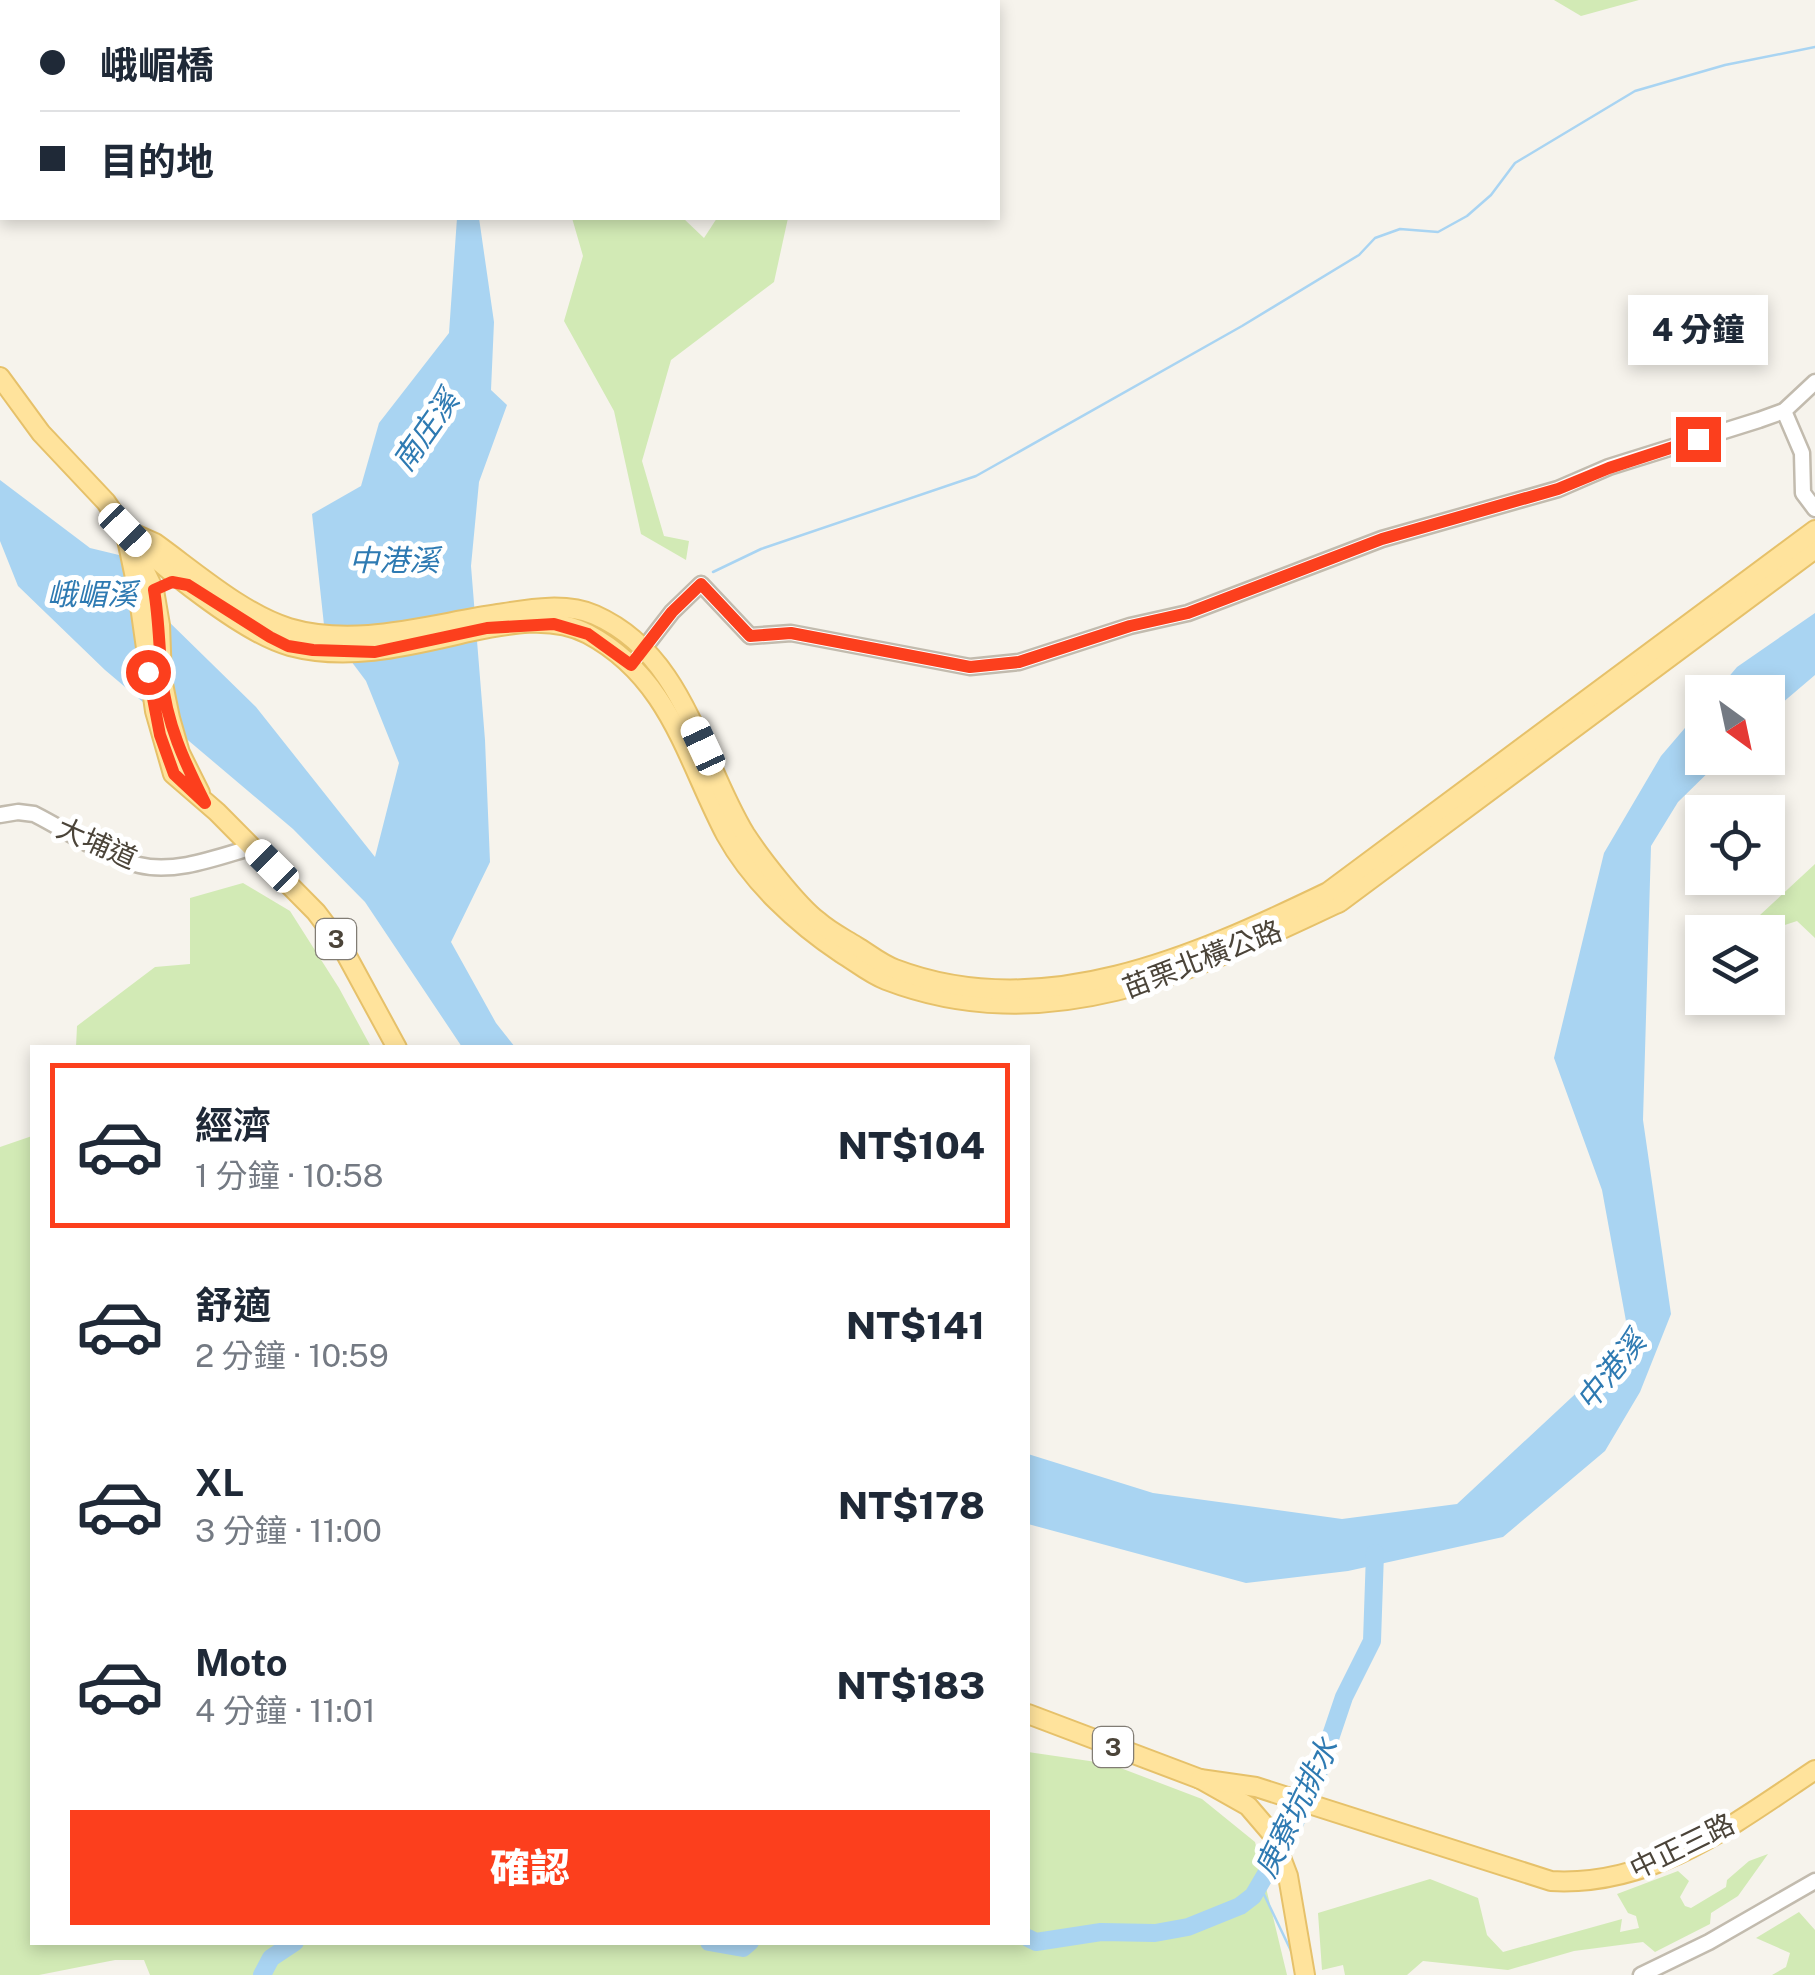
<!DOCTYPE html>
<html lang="zh-TW">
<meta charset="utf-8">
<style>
:root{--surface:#fff;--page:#f2f2f3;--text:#1f2937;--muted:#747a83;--line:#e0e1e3;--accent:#fc3f1d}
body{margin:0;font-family:"Public Sans","Noto Sans TC",sans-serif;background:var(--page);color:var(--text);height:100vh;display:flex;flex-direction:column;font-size:38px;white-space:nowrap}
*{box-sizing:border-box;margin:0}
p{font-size:32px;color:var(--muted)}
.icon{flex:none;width:55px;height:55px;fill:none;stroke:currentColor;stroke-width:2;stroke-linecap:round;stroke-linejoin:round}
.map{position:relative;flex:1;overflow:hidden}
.details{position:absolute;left:30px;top:1045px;width:1000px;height:900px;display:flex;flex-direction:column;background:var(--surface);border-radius:0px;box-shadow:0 5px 15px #0003}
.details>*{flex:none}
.hud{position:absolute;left:0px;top:0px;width:1000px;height:220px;box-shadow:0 5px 15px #0003;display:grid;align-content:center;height:220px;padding:0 40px;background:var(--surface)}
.needle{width:65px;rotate:147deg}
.controls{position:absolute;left:1685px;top:675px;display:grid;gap:20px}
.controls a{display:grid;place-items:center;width:100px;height:100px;border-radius:0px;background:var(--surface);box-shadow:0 5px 15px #0003;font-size:50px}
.end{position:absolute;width:45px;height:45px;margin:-22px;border:12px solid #fc3f1d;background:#fff;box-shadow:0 0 0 5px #fff}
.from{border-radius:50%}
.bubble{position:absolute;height:70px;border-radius:0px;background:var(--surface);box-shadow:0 5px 15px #0003;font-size:32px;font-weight:800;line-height:70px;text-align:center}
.car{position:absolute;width:30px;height:60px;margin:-30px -15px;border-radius:12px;box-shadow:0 0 8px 2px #0007;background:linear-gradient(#fff 24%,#345 0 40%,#fff 0 76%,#345 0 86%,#fff 0)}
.hud b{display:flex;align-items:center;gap:35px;height:95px;font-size:38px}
.hud b+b{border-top:2px solid var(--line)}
.hud i{width:25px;height:25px;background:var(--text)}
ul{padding:18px 0 0;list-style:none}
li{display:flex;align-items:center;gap:30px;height:165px;margin:0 20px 15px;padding:0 20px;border:5px solid transparent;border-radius:0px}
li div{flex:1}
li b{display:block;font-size:38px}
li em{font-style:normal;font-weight:800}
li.selected{border-color:var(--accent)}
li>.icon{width:90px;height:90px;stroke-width:1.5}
.button{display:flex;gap:20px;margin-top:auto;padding:20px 40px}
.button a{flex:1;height:115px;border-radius:0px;background:var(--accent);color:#fff;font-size:40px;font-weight:800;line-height:115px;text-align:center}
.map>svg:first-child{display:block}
</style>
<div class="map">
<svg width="1815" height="1975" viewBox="0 0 1815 1975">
<rect width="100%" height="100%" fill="#f6f3ec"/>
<g fill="#d2eab5">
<path d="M1554,0h85l-58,16z"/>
<path d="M572,218h111l21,20 13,-20h71l-14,64 -103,78 -29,101 22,75 25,5 -3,19 -45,-26 -27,-123 -50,-90 19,-65z"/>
<path d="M1815,864v74l-18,-17 -33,11h-37l33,-17z"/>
<path d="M243,883l47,28 49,77 32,59h-295l1,-21 78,-59 35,-3v-66z"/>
<path d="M32,1136v806h996v-190l82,12 92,35 53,43 32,133h-1137l-6,-15h-29l-76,15h-39v-828z"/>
<path d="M1768,1854l-30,42 -27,17 -1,11 -55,28 -12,-10 -69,9 -66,19 -85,-9 -16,14h-62l-2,-10 -21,5 -4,-57 112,-34 48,19 9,37 16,17 119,-33 -2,13 19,-4 -3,-12 -8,-3 -11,-19 61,-23 11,10 -9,16 5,9 6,2 35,-21 1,-7 22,-19z"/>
<path d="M1799,1912l16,18v45h-43l14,-8 4,-14 -34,-15z"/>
</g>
<g fill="#a9d4f2">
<path d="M457,218h22l15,104 -3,68 16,15 -28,77 -8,84 14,174 5,122 -39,80 45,81 19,24h-53l-97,-145 -72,-73 -188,-159 -87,-84 -18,-45v-61l90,68 29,7 44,61 93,91 119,150 24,-94 -33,-82 -42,-56 -12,-111 49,-28 18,-63 70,-90z"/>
<path d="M1815,613v62l-47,40v-23h-52l21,-25z"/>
<path d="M1702,708v50h21l-45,44 -27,44 -8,274 28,194 -31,78 -35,59 -102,86 -155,34 -102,12 -218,-59v-70l125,39 189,26 115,-15 173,-161 -28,-153 -48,-132 50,-205 57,-97z"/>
</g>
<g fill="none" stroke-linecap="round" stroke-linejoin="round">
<g stroke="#a9d4f2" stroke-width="2.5">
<path d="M713,572l48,-23 215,-73 266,-150 117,-71 16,-17 25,-9 38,3 29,-16 24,-21 24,-32 120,-72 90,-26 90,-18"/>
<path d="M1260,1886l33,69"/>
</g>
<g stroke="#a9d4f2" stroke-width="18">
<path d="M1028,1938l8,4 65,-10 54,1 33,-6 52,-21 13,-10 38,-65 27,-57 26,-77 28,-56 3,-88"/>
<path d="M709,1942l34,6 7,-6"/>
<path d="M262,1975l9,-17 24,-16"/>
</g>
<defs>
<g id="minor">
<path d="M1784,411l18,42 1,40 12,16"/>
<path d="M631,665l41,-53 29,-28 49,52 41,-3 179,34 49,-5 111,-36 58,-13 194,-74 176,-50 51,-22 150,-47 25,-9 31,-29"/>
<path d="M0,815l18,-3 16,2c34,17 68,42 105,51 36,9 79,-8 114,-18"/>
<path d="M1641,1975l68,-33 106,-61"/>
</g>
<g id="major">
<path d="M0,377l41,56 65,69 19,28 29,60 6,35 2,54 8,39 10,35 20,40"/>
<path d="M125,530c34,35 119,104 165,116 60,16 122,-1 179,-14 38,-8 83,-17 119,2 82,44 98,125 138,201 26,47 71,89 115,118 15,9 29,21 45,27 162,62 308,-9 454,-78l475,-353"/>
<path d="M125,530l13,62 17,119 18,63 44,38 99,100 25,33 56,103"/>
<path d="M137,535l18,8c39,28 88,71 134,85 68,20 141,-4 209,-14 31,-5 67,-12 97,1 90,40 104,143 150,219 15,23 52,71 73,87 11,10 25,17 38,25 12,7 25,18 39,23 147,56 300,-13 433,-77l487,-362"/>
<path d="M1028,1714l172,65 48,27 24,28 16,42 17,99"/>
<path d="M1200,1779l56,8 295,94c102,6 183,-57 264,-111"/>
</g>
</defs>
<use href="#minor" stroke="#c2bbae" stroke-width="19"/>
<use href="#major" stroke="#e6c16a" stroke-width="22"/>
<use href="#minor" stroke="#fff" stroke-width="14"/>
<use href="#major" stroke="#ffe39c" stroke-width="18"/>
</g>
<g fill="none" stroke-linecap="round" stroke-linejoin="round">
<path stroke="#fc3f1d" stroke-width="12" d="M148,672l12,63 14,39 31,29c-20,-40 -39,-80 -43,-126 -3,-30 -3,-58 -8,-87l18,-8 16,3 82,52 18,9 25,4 62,2 112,-24 67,-4 34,10 43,31 41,-53 29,-28 49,52 41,-3 179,34 49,-5 111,-36 58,-13 194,-74 176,-50 51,-21 89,-29"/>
</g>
<g text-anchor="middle" stroke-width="10" stroke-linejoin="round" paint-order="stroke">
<g fill="#fff" stroke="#817c74" stroke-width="2.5">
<rect x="316" y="919" width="40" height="40" rx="8"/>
<rect x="1093" y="1727" width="40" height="40" rx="8"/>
</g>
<g font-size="25" font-weight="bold" fill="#4b4439">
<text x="336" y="948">3</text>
<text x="1113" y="1756">3</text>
</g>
<g font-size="28" fill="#4b4439" stroke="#fff">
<text transform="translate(97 843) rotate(24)" y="10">大埔道</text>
<text transform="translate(1202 959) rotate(-21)" y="10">苗栗北橫公路</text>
<text transform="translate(1682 1846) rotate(-26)" y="10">中正三路</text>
</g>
<g font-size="30" font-style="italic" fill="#2e7ab2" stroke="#fff">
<text transform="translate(426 431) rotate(-55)" y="10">南庄溪</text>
<text x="394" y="571">中港溪</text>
<text x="92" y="605">峨嵋溪</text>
<text transform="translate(1611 1371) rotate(-51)" y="10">中港溪</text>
<text transform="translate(1297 1808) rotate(-64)" y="10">庚寮坑排水</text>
</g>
</g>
</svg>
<div class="controls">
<a><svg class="needle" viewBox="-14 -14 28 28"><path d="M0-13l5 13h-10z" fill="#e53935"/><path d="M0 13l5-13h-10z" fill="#747a83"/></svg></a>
<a><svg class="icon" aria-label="locate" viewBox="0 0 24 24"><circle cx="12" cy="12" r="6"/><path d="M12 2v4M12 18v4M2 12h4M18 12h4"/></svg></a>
<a><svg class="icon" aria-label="layers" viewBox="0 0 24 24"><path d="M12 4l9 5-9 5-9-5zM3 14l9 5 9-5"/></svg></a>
</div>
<i class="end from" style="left:148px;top:672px"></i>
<i class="end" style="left:1698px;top:439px"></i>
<div class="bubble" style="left:1628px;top:295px;width:140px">4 分鐘</div>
<i class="car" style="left:125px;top:530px;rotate:136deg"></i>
<i class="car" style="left:703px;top:746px;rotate:335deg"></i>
<i class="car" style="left:272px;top:866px;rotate:315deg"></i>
<div class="hud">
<b><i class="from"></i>峨嵋橋</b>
<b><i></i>目的地</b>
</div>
<section class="details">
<ul>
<li class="selected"><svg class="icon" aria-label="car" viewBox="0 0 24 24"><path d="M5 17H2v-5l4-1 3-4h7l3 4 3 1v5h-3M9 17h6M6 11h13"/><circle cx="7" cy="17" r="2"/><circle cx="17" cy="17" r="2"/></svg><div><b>經濟</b><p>1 分鐘 · 10:58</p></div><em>NT$104</em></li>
<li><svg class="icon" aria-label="car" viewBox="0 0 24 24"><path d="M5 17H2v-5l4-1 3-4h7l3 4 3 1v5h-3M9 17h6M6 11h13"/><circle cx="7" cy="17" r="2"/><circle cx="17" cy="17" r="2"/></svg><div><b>舒適</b><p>2 分鐘 · 10:59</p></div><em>NT$141</em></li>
<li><svg class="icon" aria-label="car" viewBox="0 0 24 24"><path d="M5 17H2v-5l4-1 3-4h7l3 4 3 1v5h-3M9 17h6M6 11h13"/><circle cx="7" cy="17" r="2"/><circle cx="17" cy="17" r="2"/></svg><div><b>XL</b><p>3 分鐘 · 11:00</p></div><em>NT$178</em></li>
<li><svg class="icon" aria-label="car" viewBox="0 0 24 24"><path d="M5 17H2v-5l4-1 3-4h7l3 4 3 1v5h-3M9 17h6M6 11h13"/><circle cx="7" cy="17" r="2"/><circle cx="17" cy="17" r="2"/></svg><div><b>Moto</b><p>4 分鐘 · 11:01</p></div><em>NT$183</em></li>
</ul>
<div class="button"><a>確認</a></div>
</section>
</div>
